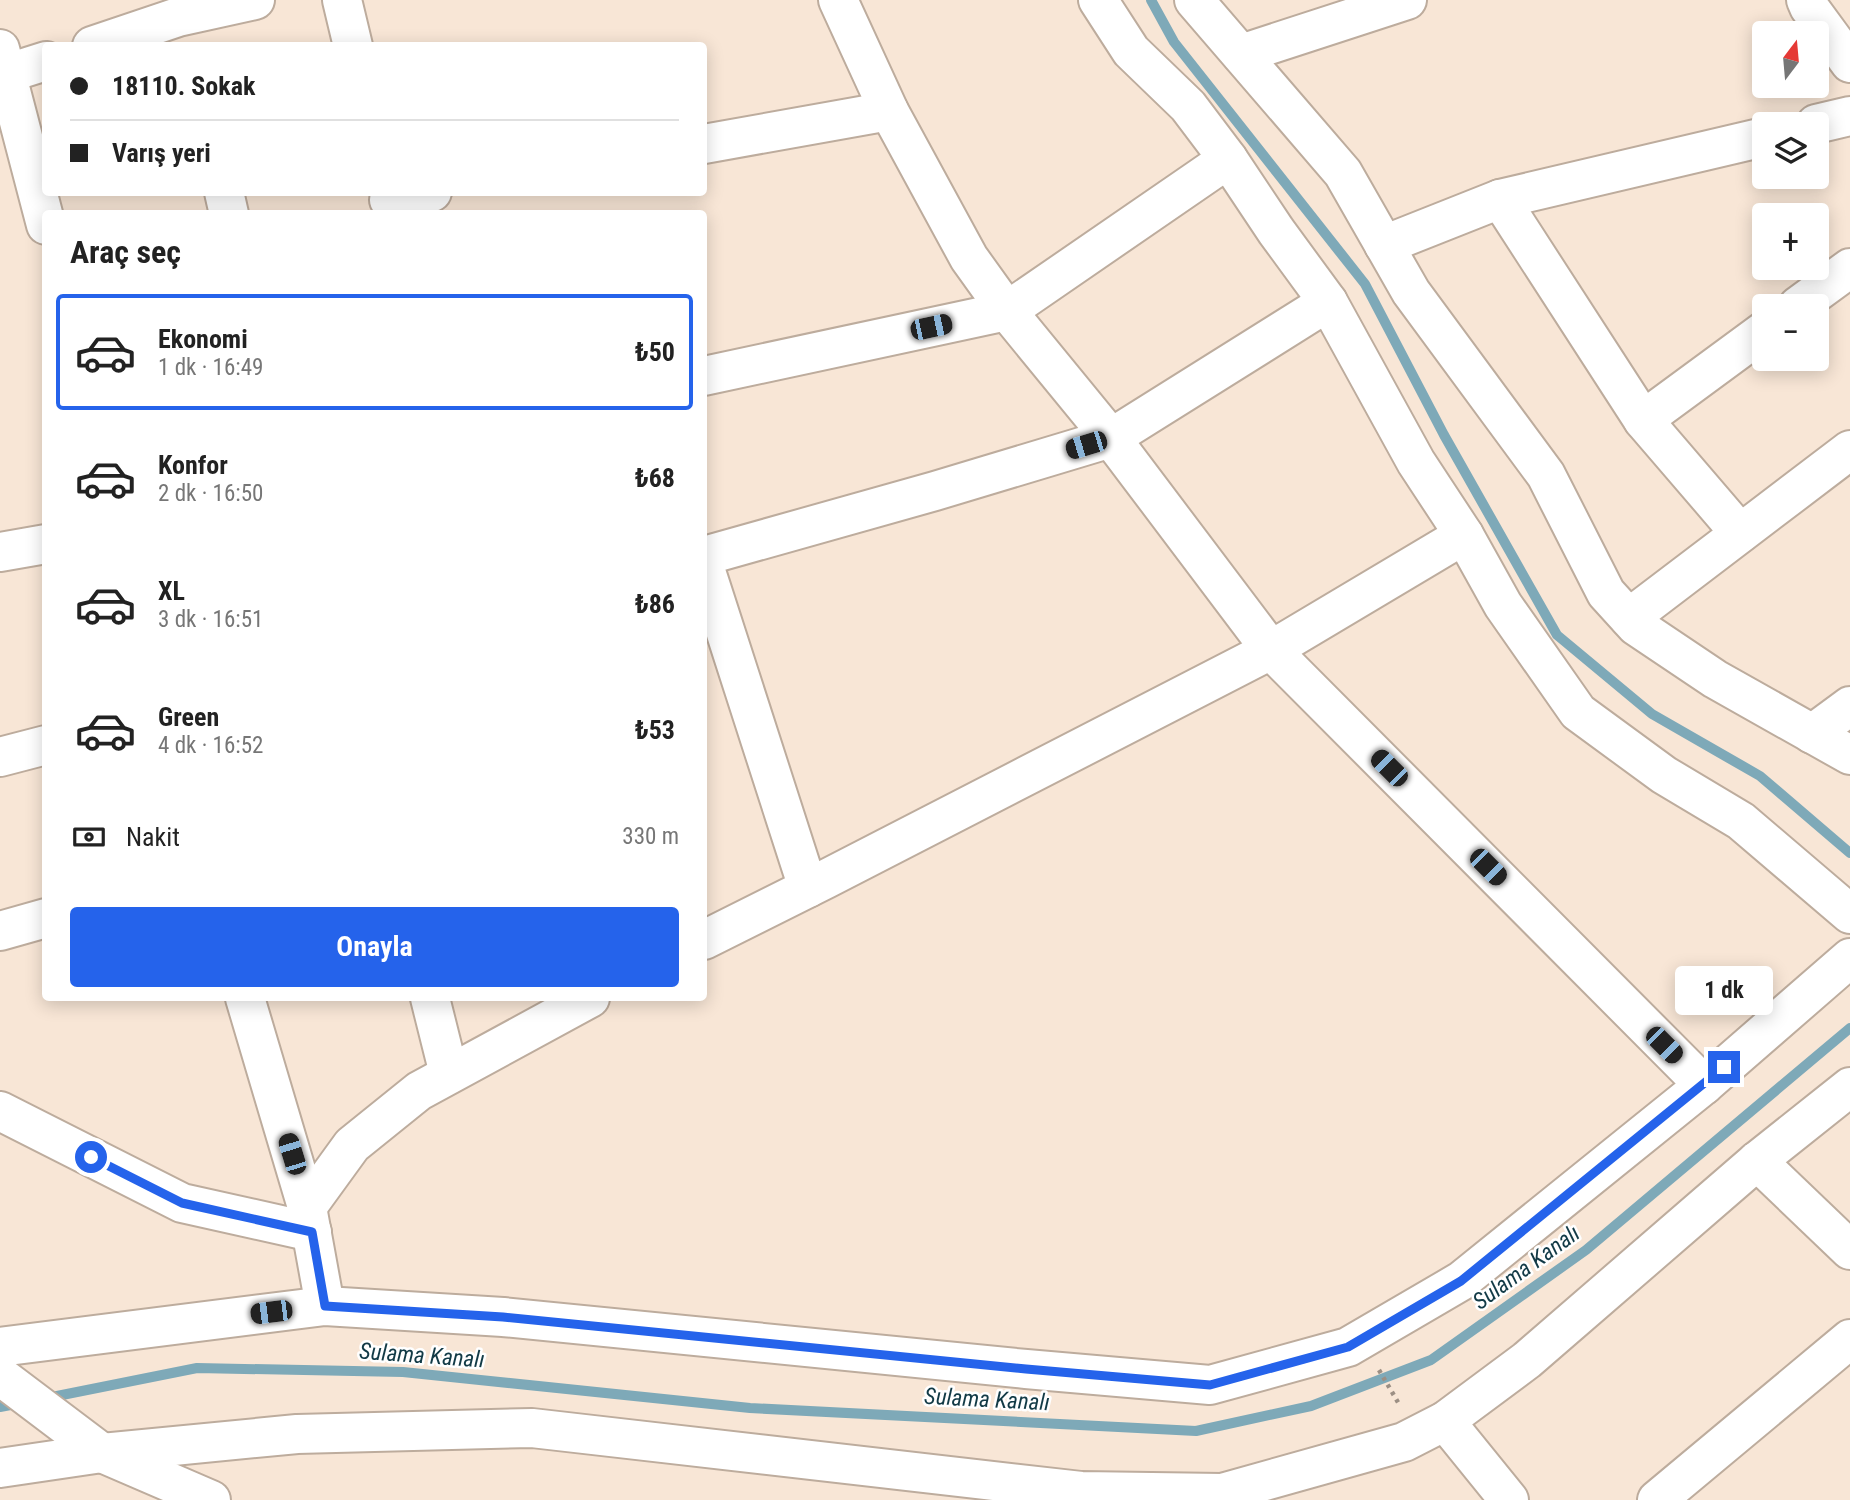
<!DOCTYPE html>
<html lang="tr">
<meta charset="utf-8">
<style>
:root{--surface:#fff;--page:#f6f6f6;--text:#222;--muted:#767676;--line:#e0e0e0;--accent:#2563eb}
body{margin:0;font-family:"Roboto Condensed",sans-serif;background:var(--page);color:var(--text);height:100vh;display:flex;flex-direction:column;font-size:26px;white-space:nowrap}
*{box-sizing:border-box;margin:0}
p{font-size:23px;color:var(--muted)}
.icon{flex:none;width:38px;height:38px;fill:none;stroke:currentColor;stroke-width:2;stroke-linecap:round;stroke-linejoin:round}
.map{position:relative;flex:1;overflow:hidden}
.side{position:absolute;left:42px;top:210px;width:665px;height:791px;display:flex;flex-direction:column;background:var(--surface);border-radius:7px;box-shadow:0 4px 18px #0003}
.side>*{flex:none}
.guide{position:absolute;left:42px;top:42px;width:665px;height:154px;border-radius:7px;box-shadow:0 4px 18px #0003;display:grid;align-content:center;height:154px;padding:0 28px;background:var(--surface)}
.needle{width:46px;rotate:16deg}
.buttons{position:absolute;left:1752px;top:21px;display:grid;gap:14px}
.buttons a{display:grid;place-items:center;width:77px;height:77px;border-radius:7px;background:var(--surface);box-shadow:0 4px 18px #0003;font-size:35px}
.end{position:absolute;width:32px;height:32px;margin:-16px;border:9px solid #2563eb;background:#fff;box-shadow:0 0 0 4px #fff}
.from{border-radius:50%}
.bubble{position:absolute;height:49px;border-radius:7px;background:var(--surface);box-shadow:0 4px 18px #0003;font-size:23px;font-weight:700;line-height:49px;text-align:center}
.car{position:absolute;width:21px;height:42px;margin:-21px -10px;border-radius:9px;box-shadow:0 0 5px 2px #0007;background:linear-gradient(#222 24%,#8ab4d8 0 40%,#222 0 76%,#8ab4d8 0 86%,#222 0)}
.guide b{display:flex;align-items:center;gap:24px;height:66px;font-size:26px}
.guide b+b{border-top:2px solid var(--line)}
.guide i{width:18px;height:18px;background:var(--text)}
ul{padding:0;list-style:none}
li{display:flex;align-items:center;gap:21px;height:116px;margin:0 14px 10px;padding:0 14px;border:4px solid transparent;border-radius:7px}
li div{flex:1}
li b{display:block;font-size:26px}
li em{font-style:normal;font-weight:700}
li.active{border-color:var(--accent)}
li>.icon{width:63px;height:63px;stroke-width:1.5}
h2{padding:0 28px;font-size:32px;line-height:84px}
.pay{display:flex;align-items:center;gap:18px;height:77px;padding:0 28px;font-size:26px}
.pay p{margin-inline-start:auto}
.primary-button{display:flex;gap:14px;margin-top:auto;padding:14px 28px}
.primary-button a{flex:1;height:80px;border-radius:7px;background:var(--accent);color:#fff;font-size:28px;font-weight:700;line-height:80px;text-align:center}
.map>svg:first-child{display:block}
</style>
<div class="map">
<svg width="1850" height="1500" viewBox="0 0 1850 1500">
<rect width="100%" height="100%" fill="#f8e6d6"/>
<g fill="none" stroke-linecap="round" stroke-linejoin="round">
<g stroke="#7ea9b8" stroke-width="10">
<path d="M1151,0l23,42 191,242 79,151 113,200 95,79 108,62 90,77"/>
<path d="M47,1398l150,-30 206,4 347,36 446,23 115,-25 120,-46 155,-110 264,-222"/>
<path d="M0,1407l21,-4"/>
</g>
<defs>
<g id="minor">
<path d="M342,0l11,46"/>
<path d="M838,0l51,111 80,147 38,53 104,127 160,212 433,435"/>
<path d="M1098,0l33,51 57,55 40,53 48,72 52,71 88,160 48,73 39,70 75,107 86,63 77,46 109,93"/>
<path d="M1194,0l149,173 68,119 135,183 60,118 30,33 79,53 135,76"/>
<path d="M1806,0l3,7 41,56"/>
<path d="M92,46l86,-29 77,-17"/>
<path d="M0,49l46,176"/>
<path d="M1241,54l166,-54"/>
<path d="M5,74l41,-13"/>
<path d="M1816,124l34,-8"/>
<path d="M704,144l185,-33"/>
<path d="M224,192l5,22"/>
<path d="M1500,199l143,221 97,113"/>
<path d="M389,200l43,-8"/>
<path d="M1384,245l116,-46 264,-62"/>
<path d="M1798,306l52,-38"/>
<path d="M704,376l303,-65 221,-152"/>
<path d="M1643,420l121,-89"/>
<path d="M0,552l46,-8"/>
<path d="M704,556l231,-65 176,-53 217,-136"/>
<path d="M704,565l104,323"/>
<path d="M1629,618l221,-168"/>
<path d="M1812,734l38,-28"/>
<path d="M0,757l46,-12"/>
<path d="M0,931l46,-13"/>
<path d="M704,940l122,-61 445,-229 193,-115"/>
<path d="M245,998l62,209 18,99"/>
<path d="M430,998l19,76"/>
<path d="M0,1111l182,92 130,29"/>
<path d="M1757,1161l93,89"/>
<path d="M307,1207l45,-62 67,-54 171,-93"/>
<path d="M0,1347l325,-41 178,11 523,52 184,16 138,-38 113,-66 243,-196 146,-127"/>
<path d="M0,1376l102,77 109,47"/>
<path d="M1445,1421l64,79"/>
<path d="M0,1468l102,-15 195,-19 235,-6 549,63 141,2 182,-51 41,-21 82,-61 230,-199 93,-74"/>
<path d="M1657,1500l193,-161"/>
</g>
</defs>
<use href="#minor" stroke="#bdac9d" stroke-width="42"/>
<path stroke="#9c8f84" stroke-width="4.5" stroke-dasharray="3.5 5" stroke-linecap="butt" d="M1379,1370l20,34"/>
<use href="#minor" stroke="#fff" stroke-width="38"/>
</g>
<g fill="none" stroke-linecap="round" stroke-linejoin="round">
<path stroke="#2563eb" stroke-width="9" d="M91,1157l91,46 130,29 13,74 178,11 523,52 184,16 138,-38 113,-66 263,-214"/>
</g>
<g text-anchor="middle" stroke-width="5" stroke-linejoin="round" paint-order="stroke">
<g font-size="23" font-style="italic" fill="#123a46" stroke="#fff">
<text transform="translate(1526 1267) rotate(-36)" y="8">Sulama Kanalı</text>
<text transform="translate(422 1355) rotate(4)" y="8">Sulama Kanalı</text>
<text transform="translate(987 1399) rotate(3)" y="8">Sulama Kanalı</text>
</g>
</g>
</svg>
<div class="buttons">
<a><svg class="needle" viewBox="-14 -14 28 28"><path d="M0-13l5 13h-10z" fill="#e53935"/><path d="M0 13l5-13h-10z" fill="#767676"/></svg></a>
<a><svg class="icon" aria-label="layers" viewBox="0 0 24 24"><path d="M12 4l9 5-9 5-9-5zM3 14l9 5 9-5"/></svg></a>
<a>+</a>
<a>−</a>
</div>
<i class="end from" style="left:91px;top:1157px"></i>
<i class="end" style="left:1724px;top:1067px"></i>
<div class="bubble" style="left:1675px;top:966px;width:98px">1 dk</div>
<i class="car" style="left:931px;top:327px;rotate:78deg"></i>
<i class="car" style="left:1086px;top:445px;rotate:253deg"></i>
<i class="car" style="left:1389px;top:768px;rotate:315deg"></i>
<i class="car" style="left:1488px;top:867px;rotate:135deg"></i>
<i class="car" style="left:1664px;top:1045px;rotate:135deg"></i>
<i class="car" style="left:292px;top:1154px;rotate:343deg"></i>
<i class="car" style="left:271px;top:1312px;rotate:263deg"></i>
<div class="guide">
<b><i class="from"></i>18110. Sokak</b>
<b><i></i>Varış yeri</b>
</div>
<section class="side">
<h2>Araç seç</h2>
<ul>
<li class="active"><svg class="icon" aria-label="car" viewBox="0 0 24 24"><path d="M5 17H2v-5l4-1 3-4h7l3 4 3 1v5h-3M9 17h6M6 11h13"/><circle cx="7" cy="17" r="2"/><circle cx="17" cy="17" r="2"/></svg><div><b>Ekonomi</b><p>1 dk · 16:49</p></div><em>₺50</em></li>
<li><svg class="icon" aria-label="car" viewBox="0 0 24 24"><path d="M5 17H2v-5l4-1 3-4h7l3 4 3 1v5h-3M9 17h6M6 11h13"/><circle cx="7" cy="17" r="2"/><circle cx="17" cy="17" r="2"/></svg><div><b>Konfor</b><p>2 dk · 16:50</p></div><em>₺68</em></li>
<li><svg class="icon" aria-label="car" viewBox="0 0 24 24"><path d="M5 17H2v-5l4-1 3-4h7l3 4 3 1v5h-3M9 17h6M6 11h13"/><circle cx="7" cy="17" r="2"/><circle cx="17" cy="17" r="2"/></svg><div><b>XL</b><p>3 dk · 16:51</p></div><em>₺86</em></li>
<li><svg class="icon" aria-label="car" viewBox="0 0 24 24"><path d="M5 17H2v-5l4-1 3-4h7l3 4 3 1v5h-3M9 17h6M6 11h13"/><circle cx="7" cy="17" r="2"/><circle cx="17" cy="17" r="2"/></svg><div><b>Green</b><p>4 dk · 16:52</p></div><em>₺53</em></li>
</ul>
<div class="pay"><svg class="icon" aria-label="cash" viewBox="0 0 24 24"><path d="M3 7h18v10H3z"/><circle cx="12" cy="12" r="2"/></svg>Nakit<p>330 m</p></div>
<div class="primary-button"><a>Onayla</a></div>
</section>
</div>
